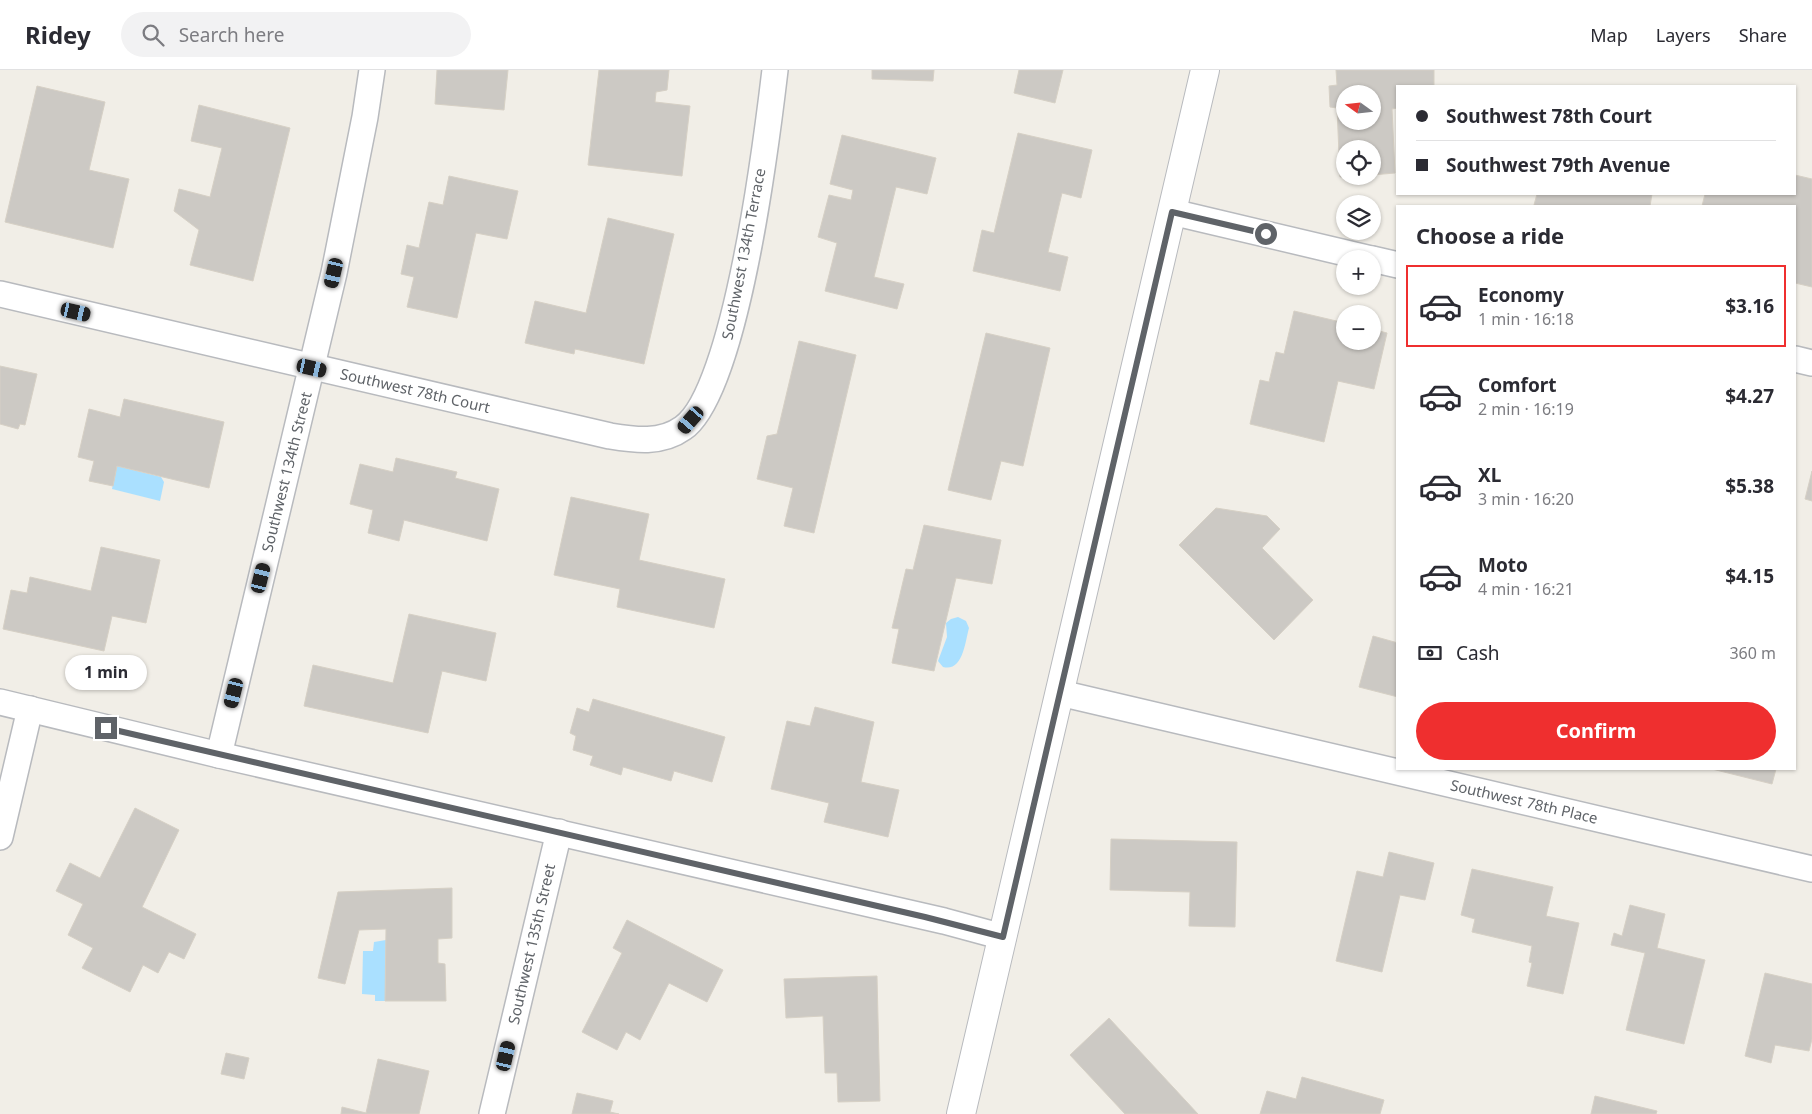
<!DOCTYPE html>
<meta charset="utf-8">
<style>
:root{--surface:#fff;--page:#f2f2f3;--text:#2b2b33;--muted:#7c7c81;--line:#e1e1e2;--accent:#ef2f2f}
body{margin:0;font-family:"Noto Sans",sans-serif;background:var(--page);color:var(--text);height:100vh;display:flex;flex-direction:column;font-size:19px;white-space:nowrap}
*{box-sizing:border-box;margin:0}
p{font-size:16px;color:var(--muted)}
.icon{flex:none;width:28px;height:28px;fill:none;stroke:currentColor;stroke-width:2;stroke-linecap:round;stroke-linejoin:round}
.map{position:relative;flex:1;overflow:hidden}
.sheet{position:absolute;left:1396px;top:135px;width:400px;height:565px;display:flex;flex-direction:column;background:var(--surface);border-radius:0px;box-shadow:0 1px 4px #0004}
.sheet>*{flex:none}
.top-card{position:absolute;left:1396px;top:15px;width:400px;height:110px;border-radius:0px;box-shadow:0 1px 4px #0004;display:grid;align-content:center;height:110px;padding:0 20px;background:var(--surface)}
.needle{width:32px;rotate:285deg}
.fabs{position:absolute;left:1336px;top:15px;display:grid;gap:10px}
.fabs a{display:grid;place-items:center;width:45px;height:45px;border-radius:50%;background:var(--surface);box-shadow:0 1px 4px #0004;font-size:25px}
.end{position:absolute;width:22px;height:22px;margin:-11px;border:6px solid #5f6368;background:#fff;box-shadow:0 0 0 2px #fff}
.from{border-radius:50%}
.bubble{position:absolute;height:35px;border-radius:18px;background:var(--surface);box-shadow:0 1px 4px #0004;font-size:16px;font-weight:700;line-height:35px;text-align:center}
.car{position:absolute;width:15px;height:30px;margin:-15px -8px;border-radius:6px;box-shadow:0 0 4px 1px #0007;background:linear-gradient(#222 24%,#8ab4d8 0 40%,#222 0 76%,#8ab4d8 0 86%,#222 0)}
.top-card b{display:flex;align-items:center;gap:18px;height:48px;font-size:19px}
.top-card b+b{border-top:1px solid var(--line)}
.top-card i{width:12px;height:12px;background:var(--text)}
ul{padding:0;list-style:none}
li{display:flex;align-items:center;gap:15px;height:82px;margin:0 10px 8px;padding:0 10px;border:2px solid transparent;border-radius:0px}
li div{flex:1}
li b{display:block;font-size:19px}
li em{font-style:normal;font-weight:700}
li.on{border-color:var(--accent)}
li>.icon{width:45px;height:45px;stroke-width:1.5}
h2{padding:0 20px;font-size:22px;line-height:60px}
.pay{display:flex;align-items:center;gap:12px;height:55px;padding:0 20px;font-size:19px}
.pay p{margin-inline-start:auto}
.action{display:flex;gap:10px;margin-top:auto;padding:10px 20px}
.action a{flex:1;height:58px;border-radius:30px;background:var(--accent);color:#fff;font-size:20px;font-weight:700;line-height:58px;text-align:center}
header{display:flex;align-items:center;gap:30px;box-sizing:border-box;height:70px;padding:0 25px;background:var(--surface);border-bottom:1px solid var(--line)}
header strong{font-size:24px}
nav{display:flex;gap:28px;margin-inline-start:auto;font-size:18px}
.search{width:350px;height:45px;background:var(--page);display:flex;align-items:center;gap:12px;box-sizing:border-box;padding:0 18px;border-radius:28px;color:var(--muted);font-size:19px}
.map>svg:first-child{display:block}
</style>
<header>
<strong>Ridey</strong>
<div class="search"><svg class="icon" aria-label="search" viewBox="0 0 24 24"><circle cx="10" cy="10" r="6"/><path d="M15 15l6 6"/></svg>Search here</div>
<nav><a>Map</a><a>Layers</a><a>Share</a></nav>
</header>
<div class="map">
<svg width="1812" height="1044" viewBox="0 0 1812 1044">
<rect width="100%" height="100%" fill="#f1eee7"/>
<g fill="#aae0ff">
<path d="M117,396l44,11 3,5 -4,19 -48,-12z"/>
<path d="M958,547l8,4 3,7c-4,14 -6,44 -26,39l-5,-6 9,-24 -1,-14 5,-4z"/>
<path d="M386,870l-1,61h-10v-6l-13,-1 1,-43h10l1,-9z"/>
</g>
<g fill="#ccc9c4" stroke="#d6d0c5" fill-rule="evenodd">
<path d="M437,0h71l-4,40 -69,-6z"/>
<path d="M599,0h70l-2,20 -11,2 -1,10 35,4 -8,70 -94,-11z"/>
<path d="M872,0h62l-1,11 -61,-2z"/>
<path d="M1019,0h44l-8,33 -41,-10z"/>
<path d="M1336,0h98v16h-36v22l-6,1 3,64 -23,2v-26h-27v27h3l-8,1 -3,-69 -7,-1 -1,-21 8,-1zM1345,24h27v27h-27z"/>
<path d="M37,16l68,16 -16,68 40,9 -16,69 -108,-26z"/>
<path d="M199,35l91,23 -37,153 -63,-16 9,-35 -25,-19 5,-22 31,8 12,-49 -31,-7z"/>
<path d="M1018,63l74,17 -11,48 -19,-5 -14,59 20,5 -8,34 -87,-20 9,-41 12,3z"/>
<path d="M842,65l94,23 -9,36 -31,-7 -22,90 30,7 -7,25 -72,-18 12,-48 -19,-6 11,-42 22,5 2,-10 -23,-6z"/>
<path d="M1795,105l17,4v108l-17,-4v-77h-93l3,-12h90z"/>
<path d="M449,106l69,15 -11,48 -31,-6 -19,85 -50,-11 7,-30 -13,-3 6,-29 12,3 10,-46 14,3z"/>
<path d="M1537,124h115l-2,12h-107l-9,-1z"/>
<path d="M608,148l66,16 -30,130 -69,-15 -1,5 -49,-11 10,-42 51,12z"/>
<path d="M1294,241l51,12v18h27v-12l15,4 -13,56 -36,-8 -14,61 -74,-18 10,-44 9,2 7,-30 8,2z"/>
<path d="M986,263l64,15 -27,118 -22,-5 -10,39 -43,-10z"/>
<path d="M799,271l57,14 -42,178 -30,-7 9,-38 -36,-9 10,-43 10,-2z"/>
<path d="M0,296l37,8 -12,51 -5,-1 -2,5 -18,-5z"/>
<path d="M124,329l100,23 -15,66 -92,-22 -4,20 -24,-5 5,-20 -16,-4 11,-48 31,8z"/>
<path d="M396,388l61,14 -2,6 44,11 -12,52 -83,-21 -5,21 -31,-8 5,-23 -23,-6 10,-40 33,8z"/>
<path d="M1812,401v30l-7,-2z"/>
<path d="M571,427l78,17 -10,46 86,19 -11,49 -97,-21 3,-18 -66,-14z"/>
<path d="M1216,438l51,8 13,13 -18,19 51,52 -39,40 -95,-95z"/>
<path d="M924,455l77,15 -9,44 -36,-6 -22,93 -42,-8 7,-34 -7,-1 14,-59 7,1z"/>
<path d="M101,477l59,13 -14,63 -34,-7 -8,35 -101,-22 8,-39 16,3 3,-16 61,14z"/>
<path d="M409,544l87,19 -10,48 -44,-10 -14,62 -124,-27 9,-41 80,18z"/>
<path d="M1373,566l25,7v54l-39,-10z"/>
<path d="M593,629l132,38 -13,45 -38,-11 -3,10 -48,-14 -2,8 -31,-10 3,-9 -20,-6 3,-14 -6,-3 7,-25 12,4z"/>
<path d="M815,637l59,15 -13,60 38,8 -11,47 -64,-15 5,-19 -58,-14 16,-68 23,5z"/>
<path d="M1712,699h64l-4,15z"/>
<path d="M135,738l44,22 -37,77 54,27 -12,25 -15,-7 -11,21 -15,-8 -13,27 -48,-24 11,-20 -25,-13 15,-31 -27,-13 14,-28 30,15z"/>
<path d="M1111,769l126,3 -2,85 -46,-1 1,-34 -80,-2z"/>
<path d="M1389,782l45,11 -9,37 -25,-5 -18,77 -46,-11 21,-90 26,6z"/>
<path d="M1472,799l81,18 -7,29 33,7 -16,71 -36,-8 5,-23 -3,-1 3,-16 -60,-14 3,-13 -14,-4z"/>
<path d="M452,818v50l-14,1v24l7,1 1,37h-61l1,-72 -27,1 -14,54 -27,-6 20,-86z"/>
<path d="M1630,835l35,9 -8,34 48,12 -21,84 -58,-14 19,-77 -34,-8 3,-12 8,3z"/>
<path d="M627,850l96,50 -16,32 -38,-19 -29,57 -14,-8 -9,18 -35,-18 40,-79 -9,-5z"/>
<path d="M1765,903l47,11v55l-3,12 -34,-6 -4,18 -26,-7z"/>
<path d="M877,906l3,125 -42,1 -1,-29h-12l-2,-57 -37,2 -2,-39z"/>
<path d="M1109,948l89,96h-73l-55,-59z"/>
<path d="M226,983l23,5 -5,21 -23,-5z"/>
<path d="M378,989l51,12 -10,43h-78l1,-7 24,6z"/>
<path d="M1302,1007l82,23 -4,14h-120l7,-23 29,8z"/>
<path d="M577,1023l36,8 -3,11 9,2h-47z"/>
<path d="M1595,1026l62,15 -1,3h-65z"/>
</g>
<g fill="none" stroke-linecap="round" stroke-linejoin="round">
<defs>
<g id="minor">
<path d="M1172,142l199,47"/>
<path d="M1372,189l26,6"/>
<path d="M0,224l610,142c25,4 51,8 73,-8 53,-36 84,-290 92,-358"/>
<path d="M1795,289l17,4"/>
<path d="M1060,623l752,176"/>
<path d="M0,632l219,53 725,166 59,16"/>
<path d="M219,685l115,-482 31,-156 7,-47"/>
<path d="M0,767l30,-128"/>
<path d="M492,1044l67,-282"/>
</g>
<path id="tertiary" d="M961,1044l244,-1044"/>
</defs>
<use href="#minor" stroke="#b8babe" stroke-width="28"/>
<use href="#tertiary" stroke="#b8babe" stroke-width="30"/>
<use href="#minor" stroke="#fff" stroke-width="25"/>
<use href="#tertiary" stroke="#fff" stroke-width="28"/>
</g>
<g fill="none" stroke-linecap="round" stroke-linejoin="round">
<path stroke="#5f6368" stroke-width="6" d="M106,658l819,189 78,20 169,-725 94,22"/>
</g>
<g text-anchor="middle" stroke-width="4.5" stroke-linejoin="round" paint-order="stroke">
<g font-size="15" fill="#5f6368" stroke="#fff">
<text transform="translate(744 184) rotate(-79)" y="5">Southwest 134th Terrace</text>
<text transform="translate(415 321) rotate(13)" y="5">Southwest 78th Court</text>
<text transform="translate(287 402) rotate(-76)" y="5">Southwest 134th Street</text>
<text transform="translate(1524 732) rotate(13)" y="5">Southwest 78th Place</text>
<text transform="translate(532 874) rotate(-77)" y="5">Southwest 135th Street</text>
</g>
</g>
</svg>
<div class="fabs">
<a><svg class="needle" viewBox="-14 -14 28 28"><path d="M0-13l5 13h-10z" fill="#e53935"/><path d="M0 13l5-13h-10z" fill="#7c7c81"/></svg></a>
<a><svg class="icon" aria-label="locate" viewBox="0 0 24 24"><circle cx="12" cy="12" r="6"/><path d="M12 2v4M12 18v4M2 12h4M18 12h4"/></svg></a>
<a><svg class="icon" aria-label="layers" viewBox="0 0 24 24"><path d="M12 4l9 5-9 5-9-5zM3 14l9 5 9-5"/></svg></a>
<a>+</a>
<a>−</a>
</div>
<i class="end from" style="left:1266px;top:164px"></i>
<i class="end" style="left:106px;top:658px"></i>
<div class="bubble" style="left:65px;top:585px;width:82px">1 min</div>
<i class="car" style="left:334px;top:203px;rotate:193deg"></i>
<i class="car" style="left:76px;top:242px;rotate:103deg"></i>
<i class="car" style="left:312px;top:298px;rotate:103deg"></i>
<i class="car" style="left:691px;top:350px;rotate:221deg"></i>
<i class="car" style="left:261px;top:508px;rotate:14deg"></i>
<i class="car" style="left:234px;top:623px;rotate:194deg"></i>
<i class="car" style="left:506px;top:986px;rotate:13deg"></i>
<div class="top-card">
<b><i class="from"></i>Southwest 78th Court</b>
<b><i></i>Southwest 79th Avenue</b>
</div>
<section class="sheet">
<h2>Choose a ride</h2>
<ul>
<li class="on"><svg class="icon" aria-label="car" viewBox="0 0 24 24"><path d="M5 17H2v-5l4-1 3-4h7l3 4 3 1v5h-3M9 17h6M6 11h13"/><circle cx="7" cy="17" r="2"/><circle cx="17" cy="17" r="2"/></svg><div><b>Economy</b><p>1 min · 16:18</p></div><em>$3.16</em></li>
<li><svg class="icon" aria-label="car" viewBox="0 0 24 24"><path d="M5 17H2v-5l4-1 3-4h7l3 4 3 1v5h-3M9 17h6M6 11h13"/><circle cx="7" cy="17" r="2"/><circle cx="17" cy="17" r="2"/></svg><div><b>Comfort</b><p>2 min · 16:19</p></div><em>$4.27</em></li>
<li><svg class="icon" aria-label="car" viewBox="0 0 24 24"><path d="M5 17H2v-5l4-1 3-4h7l3 4 3 1v5h-3M9 17h6M6 11h13"/><circle cx="7" cy="17" r="2"/><circle cx="17" cy="17" r="2"/></svg><div><b>XL</b><p>3 min · 16:20</p></div><em>$5.38</em></li>
<li><svg class="icon" aria-label="car" viewBox="0 0 24 24"><path d="M5 17H2v-5l4-1 3-4h7l3 4 3 1v5h-3M9 17h6M6 11h13"/><circle cx="7" cy="17" r="2"/><circle cx="17" cy="17" r="2"/></svg><div><b>Moto</b><p>4 min · 16:21</p></div><em>$4.15</em></li>
</ul>
<div class="pay"><svg class="icon" aria-label="cash" viewBox="0 0 24 24"><path d="M3 7h18v10H3z"/><circle cx="12" cy="12" r="2"/></svg>Cash<p>360 m</p></div>
<div class="action"><a>Confirm</a></div>
</section>
</div>
